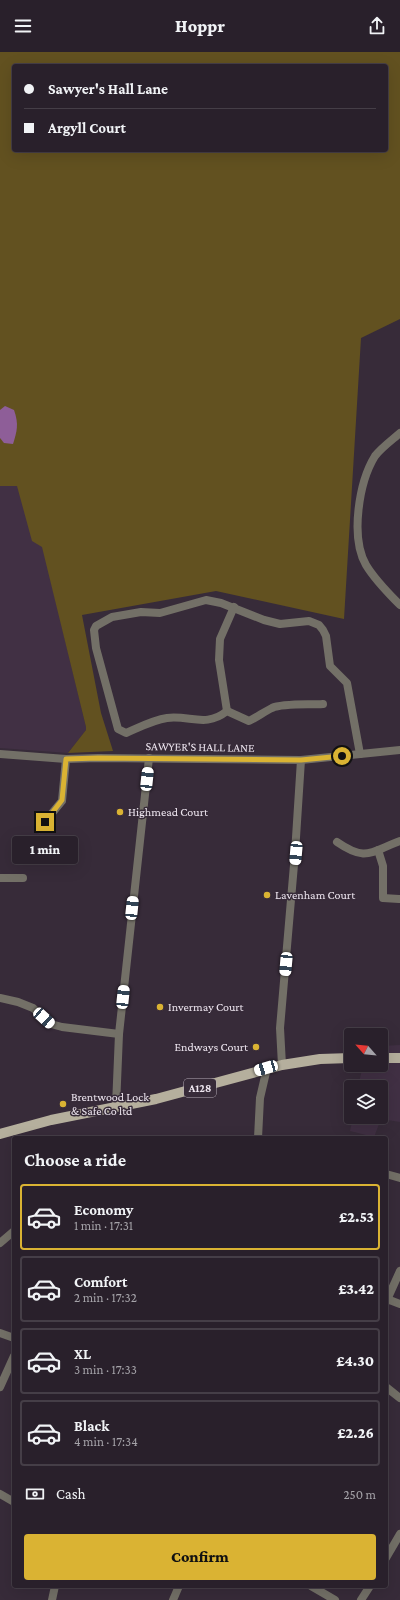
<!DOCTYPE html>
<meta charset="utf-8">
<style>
:root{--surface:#29202b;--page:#352d37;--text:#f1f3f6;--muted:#a5a3a9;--line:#453e47;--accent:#dab333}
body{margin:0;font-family:"Crimson Pro",serif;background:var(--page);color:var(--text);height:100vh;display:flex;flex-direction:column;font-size:15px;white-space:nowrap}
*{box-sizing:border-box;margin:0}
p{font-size:13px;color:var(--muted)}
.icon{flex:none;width:22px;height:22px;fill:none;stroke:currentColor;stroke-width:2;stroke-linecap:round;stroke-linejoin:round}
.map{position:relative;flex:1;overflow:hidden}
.details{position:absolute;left:12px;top:1084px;width:376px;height:452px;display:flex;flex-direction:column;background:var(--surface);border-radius:4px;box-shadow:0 4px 16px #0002,0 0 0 1px var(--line)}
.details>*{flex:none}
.guide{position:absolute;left:12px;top:12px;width:376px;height:88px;border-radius:4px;box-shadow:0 4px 16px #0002,0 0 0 1px var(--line);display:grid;align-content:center;height:88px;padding:0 12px;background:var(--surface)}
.needle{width:26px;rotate:297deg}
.tools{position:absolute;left:344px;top:976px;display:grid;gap:8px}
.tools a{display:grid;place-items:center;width:44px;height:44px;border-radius:4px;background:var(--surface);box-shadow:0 4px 16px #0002,0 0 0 1px var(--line);font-size:20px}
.end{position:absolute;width:18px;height:18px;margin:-9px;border:5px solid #dab333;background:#111;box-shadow:0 0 0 2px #111}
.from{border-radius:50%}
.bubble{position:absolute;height:28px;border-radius:4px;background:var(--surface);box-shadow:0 4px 16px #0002,0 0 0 1px var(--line);font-size:13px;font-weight:800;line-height:28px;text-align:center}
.car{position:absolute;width:12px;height:24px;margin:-12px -6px;border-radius:5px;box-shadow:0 0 3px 1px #0007;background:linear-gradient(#fff 24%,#345 0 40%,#fff 0 76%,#345 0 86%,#fff 0)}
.guide b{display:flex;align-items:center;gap:14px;height:38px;font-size:15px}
.guide b+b{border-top:1px solid var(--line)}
.guide i{width:10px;height:10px;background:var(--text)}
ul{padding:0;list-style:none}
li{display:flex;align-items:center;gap:12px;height:66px;margin:0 8px 6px;padding:0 4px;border:2px solid var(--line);border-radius:4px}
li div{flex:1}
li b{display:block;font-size:15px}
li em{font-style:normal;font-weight:800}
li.on{border-color:var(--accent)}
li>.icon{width:36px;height:36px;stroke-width:1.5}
h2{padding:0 12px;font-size:18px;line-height:48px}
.pay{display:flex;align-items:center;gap:10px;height:44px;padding:0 12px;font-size:15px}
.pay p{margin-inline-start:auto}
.action{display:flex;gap:8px;margin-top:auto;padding:8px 12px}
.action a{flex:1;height:46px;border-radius:4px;background:var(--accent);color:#111;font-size:16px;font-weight:800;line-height:46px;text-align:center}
header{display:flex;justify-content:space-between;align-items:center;height:52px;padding:0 12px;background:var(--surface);font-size:18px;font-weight:800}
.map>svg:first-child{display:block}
</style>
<header><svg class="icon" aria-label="menu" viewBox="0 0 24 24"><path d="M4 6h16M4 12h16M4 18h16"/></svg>Hoppr<svg class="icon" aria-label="share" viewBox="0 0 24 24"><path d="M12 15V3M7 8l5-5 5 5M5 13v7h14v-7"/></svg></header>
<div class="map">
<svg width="400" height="1548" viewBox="0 0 400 1548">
<rect width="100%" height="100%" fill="#372b39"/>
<g fill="#413044">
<path d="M24,417l62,258v3l-18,23 -68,-5v-277z"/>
<path d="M400,993v77l-19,-3 -7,18 -24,-6 3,-14h28v-30h-23l5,-22h18v-19z"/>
</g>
<path fill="#625120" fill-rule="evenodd" d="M0,0h400v267l-39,19 -17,281 -128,-28 -134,24 19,98 12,38 -45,2 18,-23v-3l-44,-180 -10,-6 -15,-55h-17zM14,14h372v84h-372z"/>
<path fill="#8e5e98" d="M5,354l9,4c5,14 3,21 -1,34l-9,-1 -4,-5v-28z"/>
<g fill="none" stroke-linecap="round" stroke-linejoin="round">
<g stroke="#737067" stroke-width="8">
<path d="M400,381c-8,7 -19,15 -25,23 -16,26 -25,81 -9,109 9,15 22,28 34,40"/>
<path d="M323,652c-13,1 -40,-1 -51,4 -8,4 -15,9 -23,13l-22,-10c-21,17 -37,4 -60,7 -14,2 -27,9 -41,15l-8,-4 -22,-81 -2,-18 2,-4 16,-9 29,-5 19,1 46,-13 15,3 43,17 16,4 29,-3 10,4 4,5 3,6 4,30 17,17 13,71"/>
<path d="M227,659l-8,-51 1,-21 14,-32"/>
<path d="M0,702l66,5 32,-1 203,2 99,-10"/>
<path d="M39,777l23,-28 4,-42"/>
<path d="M337,790c29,20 33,10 63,-1"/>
<path d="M378,798l5,16v32l16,1"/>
<path d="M0,826h23"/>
<path d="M0,946l18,4 15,6 18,16 11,3 57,7"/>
<path d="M282,1013l-2,-37 15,-175 6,-93"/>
<path d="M116,1054l3,-72 30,-276"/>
<path d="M258,1086l2,-40 7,-30"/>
<path d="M386,1122l14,4"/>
<path d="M0,1191l14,-12"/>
<path d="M387,1247l13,5"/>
<path d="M386,1250l14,-31"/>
<path d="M0,1281l14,5"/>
<path d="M0,1335l14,-31"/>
<path d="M0,1442l14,8"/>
<path d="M386,1506l14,-24"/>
<path d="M311,1534l24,14"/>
<path d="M52,1548l3,-14"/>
<path d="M173,1548l6,-14"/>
<path d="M361,1548l9,-14"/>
</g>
<path stroke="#737067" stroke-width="8" d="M386,1335l14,11"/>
<g stroke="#b5af9d" stroke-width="10">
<path d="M381,1006h19"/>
<path d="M0,1082l51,-14 105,-21 126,-34 38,-6 31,-1"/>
</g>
</g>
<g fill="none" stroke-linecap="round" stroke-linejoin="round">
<path stroke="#dab333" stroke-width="5" d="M45,770l17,-22 4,-41 32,-1 203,2 41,-4"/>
</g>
<g fill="#dab333" stroke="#372b39" stroke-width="1.5">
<circle cx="120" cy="760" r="4"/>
<circle cx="267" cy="843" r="4"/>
<circle cx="160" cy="955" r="4"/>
<circle cx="256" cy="995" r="4"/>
<circle cx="63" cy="1052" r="4"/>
</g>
<g text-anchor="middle" stroke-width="3" stroke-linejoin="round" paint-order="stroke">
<rect fill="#372b39" stroke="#b6adb8" stroke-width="1" x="184" y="1027" width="32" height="18" rx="3"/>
<g font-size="11" font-weight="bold" fill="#ede5ef">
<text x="200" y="1040">A128</text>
</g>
<g font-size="12" fill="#ede5ef" stroke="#372b39">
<text transform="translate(200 695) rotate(1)" y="4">SAWYER'S HALL LANE</text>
</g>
<g font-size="12" fill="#ede5ef" stroke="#372b39" text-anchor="start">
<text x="128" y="764">Highmead Court</text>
<text x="275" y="847">Lavenham Court</text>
<text x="168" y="959">Invermay Court</text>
<text x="248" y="999" text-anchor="end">Endways Court</text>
<text x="71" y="1049">Brentwood Lock<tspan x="71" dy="14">&amp; Safe Co ltd</tspan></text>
</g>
</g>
</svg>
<div class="tools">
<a><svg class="needle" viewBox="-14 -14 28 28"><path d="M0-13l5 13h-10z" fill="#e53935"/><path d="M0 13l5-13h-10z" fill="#a5a3a9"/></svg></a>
<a><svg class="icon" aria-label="layers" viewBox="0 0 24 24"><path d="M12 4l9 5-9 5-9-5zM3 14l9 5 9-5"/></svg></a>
</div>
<i class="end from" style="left:342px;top:704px"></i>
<i class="end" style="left:45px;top:770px"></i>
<div class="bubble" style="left:12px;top:784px;width:66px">1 min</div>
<i class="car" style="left:147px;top:727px;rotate:6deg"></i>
<i class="car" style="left:296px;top:801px;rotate:185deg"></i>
<i class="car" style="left:132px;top:856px;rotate:6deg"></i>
<i class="car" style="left:286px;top:912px;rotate:185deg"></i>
<i class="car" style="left:123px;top:945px;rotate:6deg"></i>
<i class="car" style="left:44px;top:966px;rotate:132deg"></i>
<i class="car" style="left:266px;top:1016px;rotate:254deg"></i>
<div class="guide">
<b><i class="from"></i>Sawyer's Hall Lane</b>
<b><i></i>Argyll Court</b>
</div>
<section class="details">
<h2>Choose a ride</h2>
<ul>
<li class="on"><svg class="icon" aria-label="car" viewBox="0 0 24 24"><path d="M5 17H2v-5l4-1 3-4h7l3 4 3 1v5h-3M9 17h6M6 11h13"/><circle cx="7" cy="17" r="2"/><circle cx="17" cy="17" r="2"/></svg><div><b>Economy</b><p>1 min · 17:31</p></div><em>£2.53</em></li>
<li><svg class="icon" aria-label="car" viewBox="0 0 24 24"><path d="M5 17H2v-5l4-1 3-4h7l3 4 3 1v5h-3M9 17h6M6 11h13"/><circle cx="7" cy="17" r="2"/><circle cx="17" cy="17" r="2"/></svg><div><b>Comfort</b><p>2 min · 17:32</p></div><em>£3.42</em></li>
<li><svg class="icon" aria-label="car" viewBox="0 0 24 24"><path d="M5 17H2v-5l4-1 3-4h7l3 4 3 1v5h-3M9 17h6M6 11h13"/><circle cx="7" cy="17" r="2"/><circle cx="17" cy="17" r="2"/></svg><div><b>XL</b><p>3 min · 17:33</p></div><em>£4.30</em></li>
<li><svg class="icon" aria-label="car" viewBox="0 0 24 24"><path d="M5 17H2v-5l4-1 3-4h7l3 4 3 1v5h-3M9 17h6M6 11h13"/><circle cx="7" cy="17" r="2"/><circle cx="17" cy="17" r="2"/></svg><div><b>Black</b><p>4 min · 17:34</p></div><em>£2.26</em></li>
</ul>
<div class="pay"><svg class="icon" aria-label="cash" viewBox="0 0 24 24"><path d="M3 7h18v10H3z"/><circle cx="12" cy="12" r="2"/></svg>Cash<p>250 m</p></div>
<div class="action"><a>Confirm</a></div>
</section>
</div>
